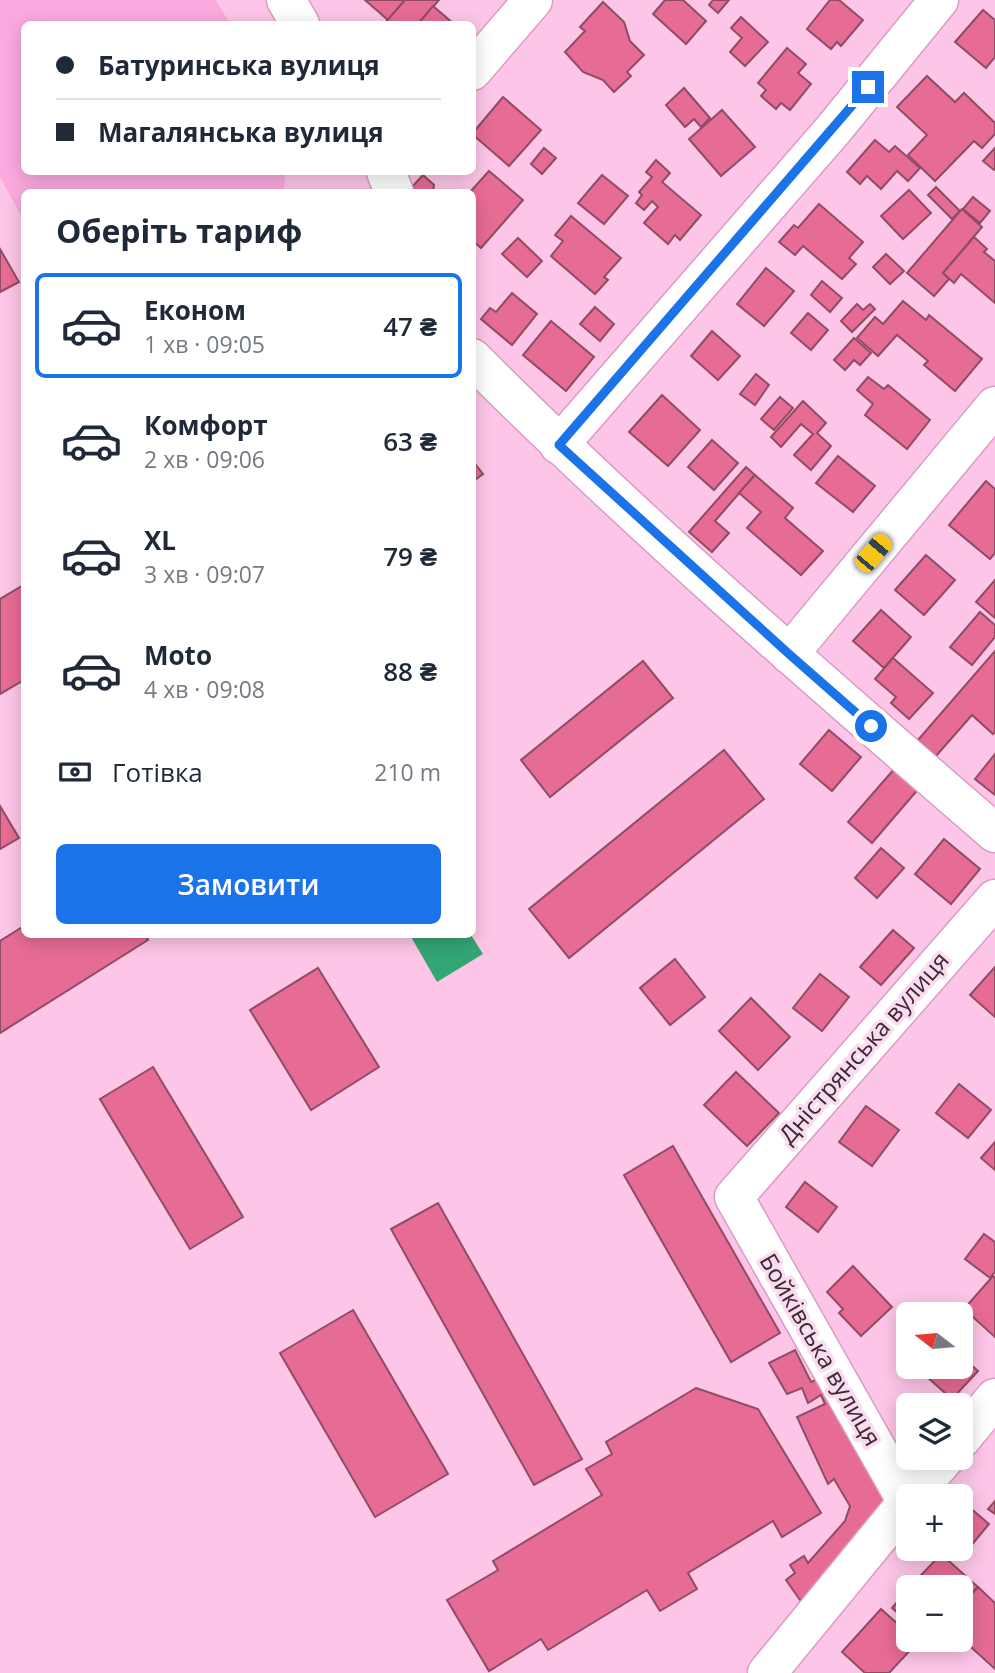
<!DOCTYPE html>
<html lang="uk">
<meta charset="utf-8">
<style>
:root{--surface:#fff;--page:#f2f2f3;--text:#1f2937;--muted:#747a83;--line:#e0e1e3;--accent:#1a73e8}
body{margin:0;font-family:"Open Sans",sans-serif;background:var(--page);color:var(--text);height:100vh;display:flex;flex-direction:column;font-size:26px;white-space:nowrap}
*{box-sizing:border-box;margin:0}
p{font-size:23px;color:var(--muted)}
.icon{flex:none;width:38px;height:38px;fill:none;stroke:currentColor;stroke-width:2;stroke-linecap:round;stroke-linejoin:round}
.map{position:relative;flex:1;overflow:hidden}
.side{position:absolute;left:21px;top:189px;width:455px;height:749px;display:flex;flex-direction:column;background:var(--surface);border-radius:10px;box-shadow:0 4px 18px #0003}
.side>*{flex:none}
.guide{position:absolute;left:21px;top:21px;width:455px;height:154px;border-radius:10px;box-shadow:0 4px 18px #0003;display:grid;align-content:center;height:154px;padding:0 35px;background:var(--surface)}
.needle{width:46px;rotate:286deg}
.tools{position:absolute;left:896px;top:1302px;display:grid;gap:14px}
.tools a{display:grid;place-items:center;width:77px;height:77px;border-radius:10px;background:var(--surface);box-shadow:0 4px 18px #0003;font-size:35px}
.end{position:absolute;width:32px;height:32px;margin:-16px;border:9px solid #1a73e8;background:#fff;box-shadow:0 0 0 4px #fff}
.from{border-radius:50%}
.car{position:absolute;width:21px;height:42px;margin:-21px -10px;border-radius:9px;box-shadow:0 0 5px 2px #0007;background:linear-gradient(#f5c518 24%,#345 0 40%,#f5c518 0 76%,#345 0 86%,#f5c518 0)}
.guide b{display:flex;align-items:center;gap:24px;height:66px;font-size:26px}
.guide b+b{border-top:2px solid var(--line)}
.guide i{width:18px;height:18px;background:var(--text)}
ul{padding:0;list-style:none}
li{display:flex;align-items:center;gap:21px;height:105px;margin:0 14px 10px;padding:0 21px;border:4px solid transparent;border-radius:10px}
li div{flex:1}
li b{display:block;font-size:26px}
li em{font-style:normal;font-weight:600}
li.active{border-color:var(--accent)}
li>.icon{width:63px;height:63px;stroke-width:1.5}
h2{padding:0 35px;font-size:32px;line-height:84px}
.pay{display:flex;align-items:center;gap:18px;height:77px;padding:0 35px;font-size:26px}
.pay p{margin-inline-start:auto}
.action{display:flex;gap:14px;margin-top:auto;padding:14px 35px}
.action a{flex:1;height:80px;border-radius:10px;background:var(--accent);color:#fff;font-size:28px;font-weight:600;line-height:80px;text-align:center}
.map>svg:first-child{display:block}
</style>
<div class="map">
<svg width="995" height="1673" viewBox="0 0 995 1673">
<rect width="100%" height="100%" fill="#fdc6e8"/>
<path fill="#fca9df" d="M0,0h216l14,24h-206v148h262l-3,20h-259v29l-24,-44z"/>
<path fill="#33a675" d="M410,935h61l12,19 -46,28z"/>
<g fill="#e76c95" stroke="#904c62" stroke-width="2">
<path d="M365,0h40l-17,20z"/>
<path d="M405,0h34l-21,24h-34z"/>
<path d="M665,0h18l23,21 -20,23 -33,-30z"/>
<path d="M713,0h16l-11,13 -9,-8z"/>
<path d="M830,0h9l24,20 -22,26 -4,-4 -6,7 -24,-20z"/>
<path d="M603,2l21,20 6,19 14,14 -17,17 4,4 -17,16 -11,-12 -20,-8 -18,-20 20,-21 -5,-4z"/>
<path d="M433,6l21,18h-36z"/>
<path d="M983,10l12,10v37l-9,11 -31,-26z"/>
<path d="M741,17l27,25 -23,24 -15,-14 12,-14 -11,-10z"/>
<path d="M787,48l19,16 -8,9 13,11 -21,26 -9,-7 -5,6 -15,-13 5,-6 -8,-7z"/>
<path d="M927,76l28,26 9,-9 31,30v11l-13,14 -8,-7 -39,40 -27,-26 19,-20 -30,-28z"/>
<path d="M684,88l26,30 -9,9 -7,-8 -9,8 -19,-22z"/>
<path d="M503,97l38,33 -32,36 -37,-32z"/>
<path d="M722,110l33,37 -34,29 -32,-37z"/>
<path d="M875,140l14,12 6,-6 25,22 -12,13 -11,-10 -16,18 -14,-13 -7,8 -13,-12z"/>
<path d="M544,148l12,10 -14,16 -11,-10z"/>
<path d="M995,148v21l-1,1 -11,-9z"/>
<path d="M656,160l14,13 -8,9 39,33 -21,25 -5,-5 -7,9 -24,-21 14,-16 -6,-6 -8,9 -8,-7 6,-8 -3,-3 13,-15 -6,-5z"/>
<path d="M489,171l34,29 -42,48 -9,-8v-48h-2z"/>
<path d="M423,175l11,10 -1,7h-21l-1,-4z"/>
<path d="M602,175l26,21 -24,28 -26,-21z"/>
<path d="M936,187l24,24 -8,8 -24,-24z"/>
<path d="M909,190l22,23 -28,26 -22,-23z"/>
<path d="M973,197l17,14 -10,12 -17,-14z"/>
<path d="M819,204l44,38 -14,16 7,6 -14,15 -39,-33 -8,9 -16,-13 15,-17 4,3z"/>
<path d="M962,209l20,18 -39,46 6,6 -15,17 -27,-23z"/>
<path d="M571,216l50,42 -17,19 4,3 -13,14 -44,-38 12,-15 -8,-6z"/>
<path d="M974,237l13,12 -3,3 11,9v42l-34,-29 -7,9 -11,-10z"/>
<path d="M518,238l24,23 -15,16 -25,-23z"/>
<path d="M0,249l19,33 -19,10z"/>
<path d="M886,254l18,17 -14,13 -17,-17z"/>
<path d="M766,268l28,23 -30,35 -27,-22z"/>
<path d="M822,281l20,17 -12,14 -19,-17z"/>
<path d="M512,293l25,21 -25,31 -31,-26 9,-11 6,4z"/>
<path d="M903,301l23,19 3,-5 53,44 -27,32 -31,-26 4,-4 -31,-26 -19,21 -21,-18 18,-21 8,7z"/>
<path d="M857,304l6,6 7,-6 5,5 -23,23 -11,-11z"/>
<path d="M595,307l19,17 -14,17 -20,-17z"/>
<path d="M808,313l20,17 -17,20 -20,-17z"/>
<path d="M551,321l43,36 -28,34 -43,-36z"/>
<path d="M712,331l28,25 -22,24 -27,-24z"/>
<path d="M854,338l17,15 -11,12 -6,-5 -9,10 -11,-10z"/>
<path d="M756,374l13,11 -14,20 -15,-11z"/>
<path d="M868,377l16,12 4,-4 42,35 -23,29 -42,-34 8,-11 -16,-14z"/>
<path d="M662,395l38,35 -32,36 -39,-34z"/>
<path d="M780,397l13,11 -19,22 -13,-11z"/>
<path d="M803,401l23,22 -9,10 14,13 -20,24 -17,-15 19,-21 -12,-10 -20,23 -10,-10z"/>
<path d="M712,440l26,23 -24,27 -26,-23z"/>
<path d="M838,456l37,30 -22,26 -37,-29z"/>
<path d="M472,460l11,14 -11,8z"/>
<path d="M746,467l9,8 -40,46 14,12 -17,19 -23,-20z"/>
<path d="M755,475l38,33 -8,10 38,33 -22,24 -54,-47 14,-16 -22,-19z"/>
<path d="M986,481l9,8v64l-5,6 -41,-34z"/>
<path d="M926,555l29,25 -31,35 -29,-25z"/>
<path d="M995,580v38l-19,-16z"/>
<path d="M22,586l2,5v89l-24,14v-95z"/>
<path d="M881,610l30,27 -27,31 -31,-27z"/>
<path d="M980,612l15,13v12l-23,28 -22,-18z"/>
<path d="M995,651v81l-2,2 -21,-19 -36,41 -18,-16z"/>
<path d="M893,658l40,35 -24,26 -18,-16 5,-6 -21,-18z"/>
<path d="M643,661l30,37 -123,99 -29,-37z"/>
<path d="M829,730l32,27 -29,34 -32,-27z"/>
<path d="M724,750l40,49 -195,159 -40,-49z"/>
<path d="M995,754v41l-20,-16z"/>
<path d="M896,767l24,20 -48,56 -24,-21z"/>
<path d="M0,806l19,32 -19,11z"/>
<path d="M944,839l36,30 -29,35 -36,-30z"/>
<path d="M881,848l23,20 -27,30 -22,-20z"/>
<path d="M24,926v8h121l3,6 -148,93v-92z"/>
<path d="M893,930l21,18 -33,37 -21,-18z"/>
<path d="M675,959l30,38 -35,28 -30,-37z"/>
<path d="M995,967v50l-25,-22z"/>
<path d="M318,968l61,99 -68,43 -61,-100z"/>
<path d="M820,974l29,23 -27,34 -29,-23z"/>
<path d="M751,998l39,39 -32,33 -39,-39z"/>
<path d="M153,1067l90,150 -53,32 -90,-150z"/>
<path d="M736,1072l43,41 -32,33 -43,-41z"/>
<path d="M959,1084l32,26 -23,28 -32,-25z"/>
<path d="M866,1106l33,24 -27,36 -33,-24z"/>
<path d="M995,1142v28l-14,-12z"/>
<path d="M673,1146l107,187 -49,29 -107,-187z"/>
<path d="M805,1182l32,25 -19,25 -32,-25z"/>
<path d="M438,1203l144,256 -48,26 -143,-256z"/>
<path d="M984,1234l11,8v30l-5,6 -25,-19z"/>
<path d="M853,1266l39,41 -31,29 -22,-23 4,-4 -16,-17z"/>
<path d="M993,1276l2,2v59l-31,-28z"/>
<path d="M353,1310l95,164 -73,43 -95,-164z"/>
<path d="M795,1350l16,32 9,-4 69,119 -66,88 -23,15 -14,-20 9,-7 -5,-8 14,-9 4,7 37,-42 5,-15 -16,-27 -6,5 -31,-67 28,-13 -4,-9 -13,8 -6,-15 -15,6 -18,-31z"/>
<path d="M961,1356l17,15 -26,28 -34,-30 2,-2h41z"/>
<path d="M696,1388l62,21 63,104 -39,24 -9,-16 -85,52 9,16 -37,22 -13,-21 -99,60 -7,-11 -52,32 -42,-71 51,-30 -5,-9 109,-66 -16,-26 26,-15 -6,-12z"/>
<path d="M961,1500l28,24 -24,29 -5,-4z"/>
<path d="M995,1501v13l-7,-5z"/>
<path d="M941,1554l37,33 -17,19v-19h-51z"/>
<path d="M978,1587l17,16v66l-34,-31v-32z"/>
<path d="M908,1590v32l-16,-14z"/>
<path d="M881,1609l27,24v7l10,2 -29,31h-24l-23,-21z"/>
</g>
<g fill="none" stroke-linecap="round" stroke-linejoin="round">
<defs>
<g id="minor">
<path d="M286,0l14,24"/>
<path d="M472,71l61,-71"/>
<path d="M386,172l8,20"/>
<path d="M472,358c167,167 345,321 523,475"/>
<path d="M559,445l274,-315 106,-130"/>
<path d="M789,654l206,-248"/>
<path d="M961,1439l34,-41"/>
<path d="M912,1496l33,-38"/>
<path d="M907,1502l-173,-305 261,-298"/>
<path d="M767,1673l141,-172"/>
</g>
</defs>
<use href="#minor" stroke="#dc9bc4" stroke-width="41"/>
<use href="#minor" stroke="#fff" stroke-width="38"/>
</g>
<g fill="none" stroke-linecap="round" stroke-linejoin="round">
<path stroke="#1a73e8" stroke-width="9" d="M868,87l-309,358 230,209 82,72"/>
</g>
<g text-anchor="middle" stroke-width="7" stroke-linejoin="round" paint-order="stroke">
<g font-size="24" fill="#402637" stroke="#f9ddee">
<text transform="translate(864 1048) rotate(-49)" y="8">Дністрянська вулиця</text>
<text transform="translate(820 1350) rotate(60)" y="8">Бойківська вулиця</text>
</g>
</g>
</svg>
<div class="tools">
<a><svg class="needle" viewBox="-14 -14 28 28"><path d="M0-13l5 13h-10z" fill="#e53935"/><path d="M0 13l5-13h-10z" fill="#747a83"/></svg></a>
<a><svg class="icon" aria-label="layers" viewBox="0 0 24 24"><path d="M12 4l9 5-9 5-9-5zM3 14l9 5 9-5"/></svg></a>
<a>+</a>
<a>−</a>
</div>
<i class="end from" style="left:871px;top:726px"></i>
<i class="end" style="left:868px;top:87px"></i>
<i class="car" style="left:873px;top:553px;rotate:40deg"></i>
<div class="guide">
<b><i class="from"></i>Батуринська вулиця</b>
<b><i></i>Магалянська вулиця</b>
</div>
<section class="side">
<h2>Оберіть тариф</h2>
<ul>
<li class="active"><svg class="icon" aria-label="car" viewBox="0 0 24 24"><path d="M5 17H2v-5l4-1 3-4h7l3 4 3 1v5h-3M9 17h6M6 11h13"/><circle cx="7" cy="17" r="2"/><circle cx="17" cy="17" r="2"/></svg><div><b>Економ</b><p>1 хв · 09:05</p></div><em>47 ₴</em></li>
<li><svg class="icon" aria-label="car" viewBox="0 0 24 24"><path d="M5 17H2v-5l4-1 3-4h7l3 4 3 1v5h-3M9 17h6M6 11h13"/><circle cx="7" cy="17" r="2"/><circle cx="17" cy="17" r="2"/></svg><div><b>Комфорт</b><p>2 хв · 09:06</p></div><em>63 ₴</em></li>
<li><svg class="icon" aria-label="car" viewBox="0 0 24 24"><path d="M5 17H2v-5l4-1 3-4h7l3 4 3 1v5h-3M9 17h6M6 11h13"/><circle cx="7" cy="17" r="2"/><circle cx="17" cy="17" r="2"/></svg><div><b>XL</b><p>3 хв · 09:07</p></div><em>79 ₴</em></li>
<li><svg class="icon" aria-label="car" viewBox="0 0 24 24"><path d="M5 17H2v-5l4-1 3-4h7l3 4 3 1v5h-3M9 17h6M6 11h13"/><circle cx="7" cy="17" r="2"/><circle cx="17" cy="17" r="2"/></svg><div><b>Moto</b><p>4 хв · 09:08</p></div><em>88 ₴</em></li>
</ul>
<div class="pay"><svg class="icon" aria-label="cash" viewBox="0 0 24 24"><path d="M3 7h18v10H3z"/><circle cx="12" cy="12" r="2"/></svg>Готівка<p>210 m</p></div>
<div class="action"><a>Замовити</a></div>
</section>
</div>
